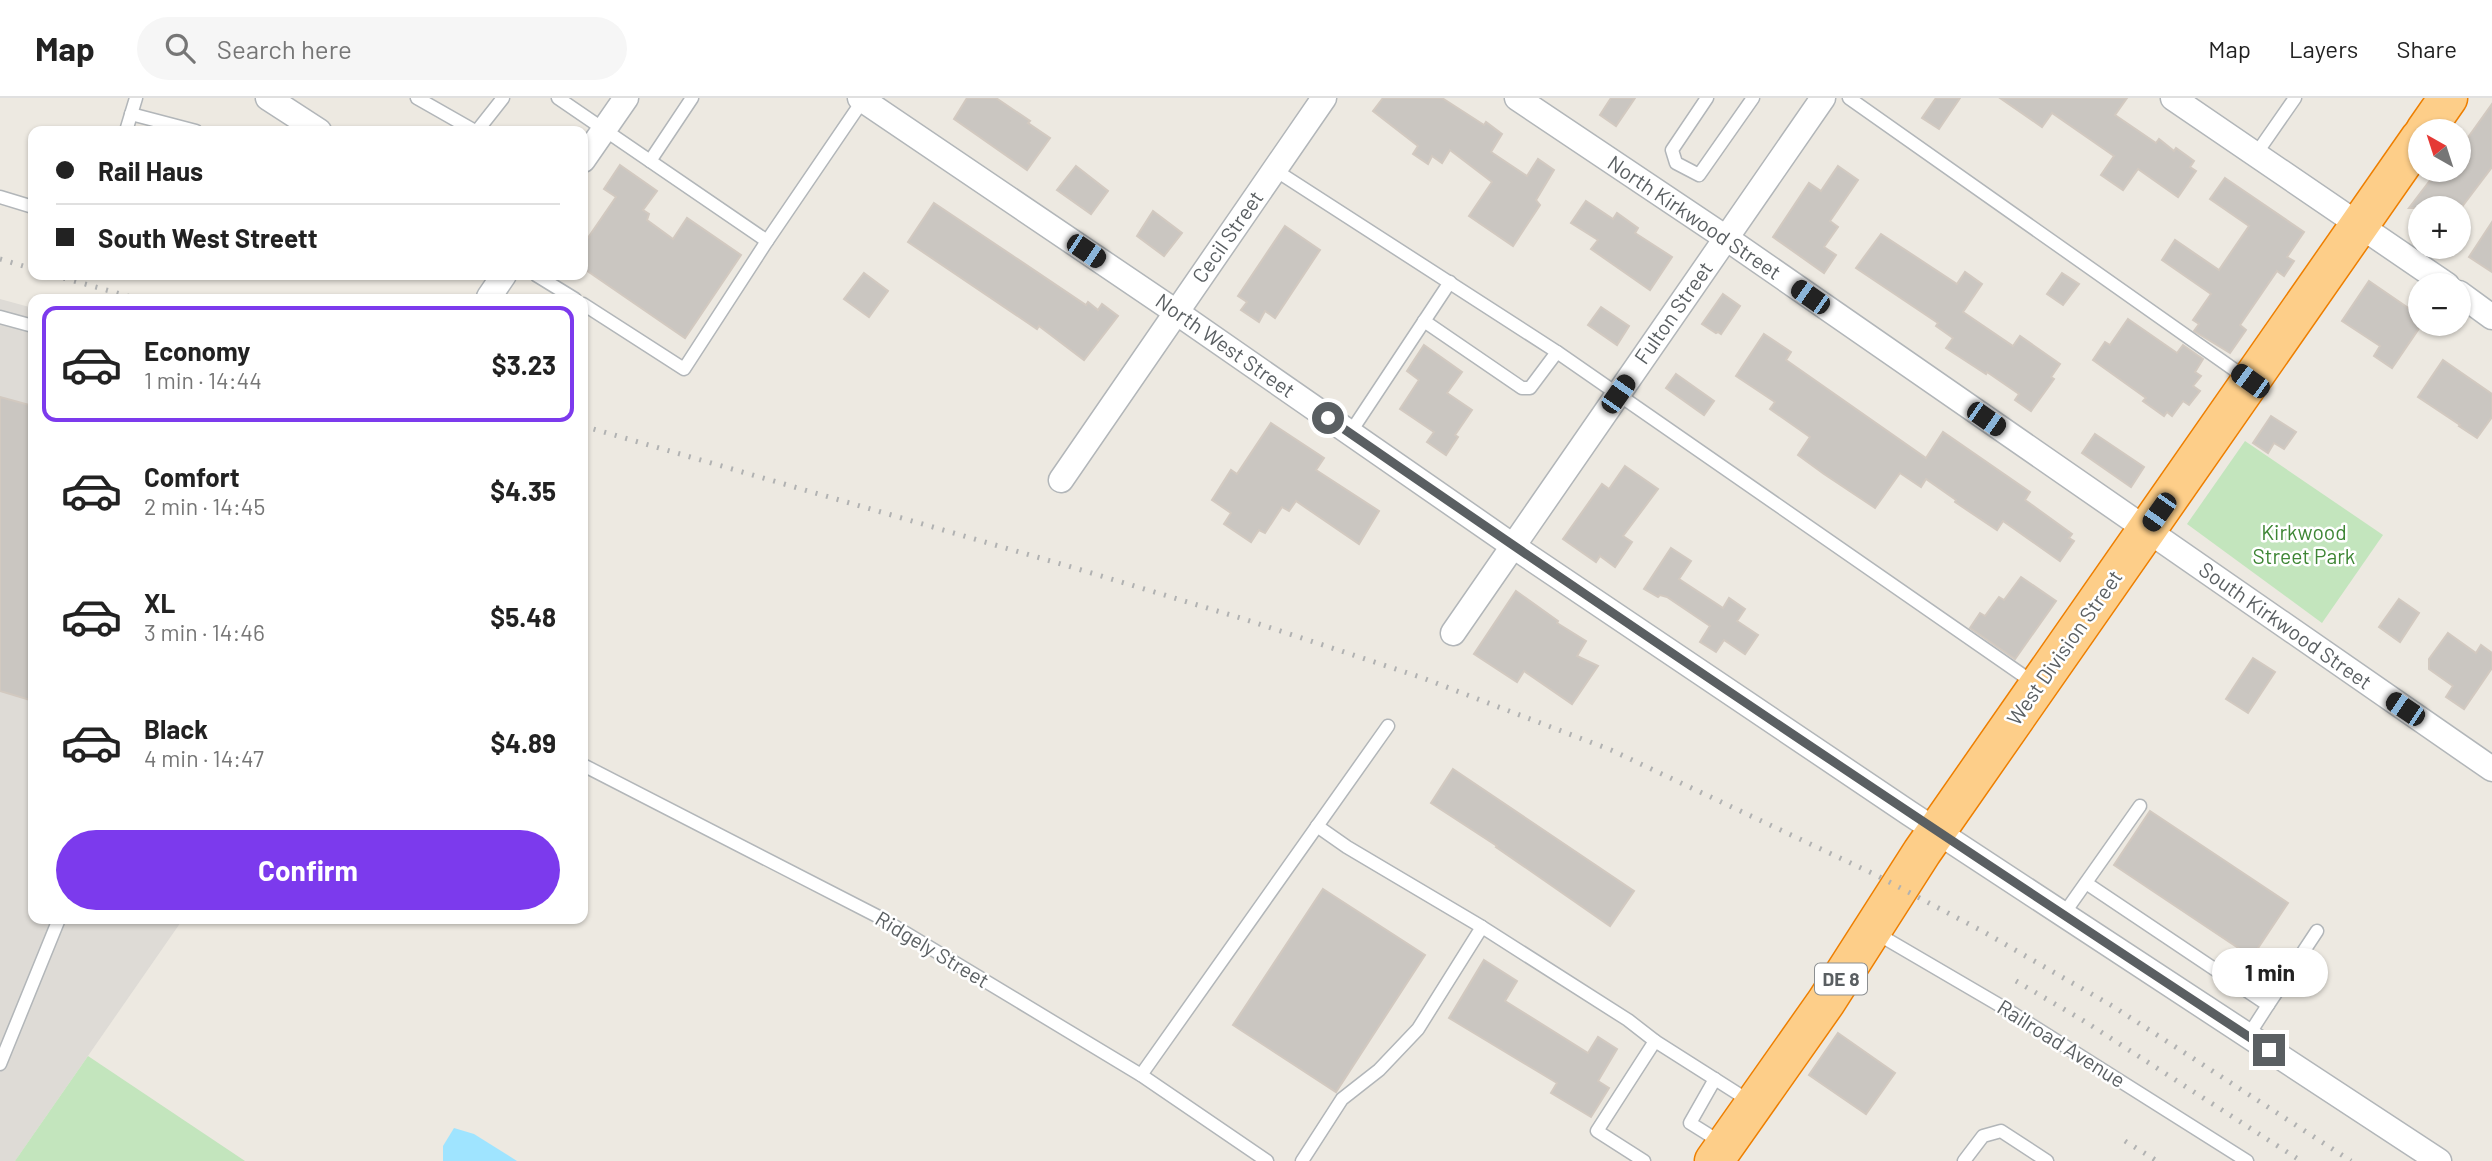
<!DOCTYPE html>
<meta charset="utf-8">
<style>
:root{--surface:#fff;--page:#f6f6f6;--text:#222;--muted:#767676;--line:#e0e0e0;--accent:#7c3aed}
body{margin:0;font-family:Barlow,sans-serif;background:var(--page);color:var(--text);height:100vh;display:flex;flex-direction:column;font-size:26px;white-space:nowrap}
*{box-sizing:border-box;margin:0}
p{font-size:23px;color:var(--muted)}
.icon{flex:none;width:38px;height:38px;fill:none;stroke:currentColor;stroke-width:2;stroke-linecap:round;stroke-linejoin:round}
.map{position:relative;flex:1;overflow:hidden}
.sheet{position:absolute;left:28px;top:196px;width:560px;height:630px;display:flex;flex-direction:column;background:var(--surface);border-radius:14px;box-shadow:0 2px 5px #0004}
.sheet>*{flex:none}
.top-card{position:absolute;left:28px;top:28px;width:560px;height:154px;border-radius:14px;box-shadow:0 2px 5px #0004;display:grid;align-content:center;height:154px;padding:0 28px;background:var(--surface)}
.needle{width:46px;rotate:321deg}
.fabs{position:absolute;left:2408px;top:21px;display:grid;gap:14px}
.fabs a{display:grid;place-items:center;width:63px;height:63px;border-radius:50%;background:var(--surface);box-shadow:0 2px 5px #0004;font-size:35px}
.end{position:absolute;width:32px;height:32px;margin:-16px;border:9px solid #5a5f62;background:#fff;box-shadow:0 0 0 4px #fff}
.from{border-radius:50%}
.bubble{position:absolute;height:49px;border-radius:24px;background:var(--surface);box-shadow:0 2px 5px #0004;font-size:23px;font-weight:700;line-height:49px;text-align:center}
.car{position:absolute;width:21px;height:42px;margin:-21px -10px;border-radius:9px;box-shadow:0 0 5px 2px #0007;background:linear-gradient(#222 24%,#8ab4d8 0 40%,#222 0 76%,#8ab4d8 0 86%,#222 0)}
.top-card b{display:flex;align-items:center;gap:24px;height:66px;font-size:26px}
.top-card b+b{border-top:2px solid var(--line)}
.top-card i{width:18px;height:18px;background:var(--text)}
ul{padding:12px 0 0;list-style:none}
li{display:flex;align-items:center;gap:21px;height:116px;margin:0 14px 10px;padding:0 14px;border:4px solid transparent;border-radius:14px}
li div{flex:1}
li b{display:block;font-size:26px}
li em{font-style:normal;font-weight:700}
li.active{border-color:var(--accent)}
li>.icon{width:63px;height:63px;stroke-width:1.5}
.cta{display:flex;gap:14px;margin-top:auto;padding:14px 28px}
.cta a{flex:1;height:80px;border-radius:42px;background:var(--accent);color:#fff;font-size:28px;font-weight:700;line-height:80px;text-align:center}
header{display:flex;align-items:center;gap:42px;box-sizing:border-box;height:98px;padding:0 35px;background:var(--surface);border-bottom:2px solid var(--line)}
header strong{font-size:33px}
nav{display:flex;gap:38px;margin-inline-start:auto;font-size:24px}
.search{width:490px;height:63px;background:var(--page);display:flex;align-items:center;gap:18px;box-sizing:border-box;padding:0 24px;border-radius:38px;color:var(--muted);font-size:26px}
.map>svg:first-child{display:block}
</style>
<header>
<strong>Map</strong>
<div class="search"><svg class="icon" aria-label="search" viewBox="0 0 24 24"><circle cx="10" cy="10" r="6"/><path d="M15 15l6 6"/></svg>Search here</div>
<nav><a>Map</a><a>Layers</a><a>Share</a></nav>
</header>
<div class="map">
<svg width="2492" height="1063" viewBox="0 0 2492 1063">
<rect width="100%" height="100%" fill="#ede9e1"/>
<path fill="#dedbd6" d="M0,201l33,9v611h150l-168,242h-15z"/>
<g fill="#c3e5bd">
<path d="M2245,343l138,94 -61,88 -135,-99z"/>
<path d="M88,958l157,105h-230z"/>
</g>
<path fill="#9fe4ff" d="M454,1030l20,6 43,27h-74v-15z"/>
<g fill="#cac6c1" stroke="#d2c9c0" stroke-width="2">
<path d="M967,0h29l34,23 -2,2 22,15 -23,32 -73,-51z"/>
<path d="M1383,0h59l42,27 2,-3 16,12 -11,18 36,24 11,-17 16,11 -18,30 4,5 -27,41 -44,-30 23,-34 -42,-32 -8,13 -10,-7 -4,8 -15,-10 5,-8 -45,-35z"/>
<path d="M1611,0h24l-19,28 -16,-11z"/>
<path d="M1936,0h24l-21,31 -17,-11z"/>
<path d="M2000,0h127l-12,17 41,28 3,-4 15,12 2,-3 18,13 -4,6 6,4 -18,26 -40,-28 -15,21 -22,-15 13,-19 -62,-43 -10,14z"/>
<path d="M2492,6v63l-31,41h-52l29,-38h21v-20z"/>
<path d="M620,67l37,26 -14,19 6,4 -2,6 26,19 14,-21 54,37 -56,83 -102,-70v-23l33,-48 -12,-8z"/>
<path d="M1076,68l32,25 -17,23 -34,-24z"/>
<path d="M1838,68l20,14 -28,41 8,6 -14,20 12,8 -12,18 -51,-36 36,-54 12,8z"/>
<path d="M2225,80l79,54 -17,25 7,4 -10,15 -7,-5 -37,54 6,5 -16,23 -36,-22 5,-7 -6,-4 18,-26 -49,-34 13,-20 44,30 30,-44 -39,-27z"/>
<path d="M1586,103l27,18 4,-6 21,15 -3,5 37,24 -22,33 -59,-41 7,-9 -27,-17z"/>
<path d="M934,105l152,102 2,-3 10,8 4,-6 16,12 -34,44 -45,-34 -2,3 -129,-87z"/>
<path d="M1153,113l29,22 -18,23 -27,-20z"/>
<path d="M2492,124v50l-23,-15z"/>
<path d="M1285,128l35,24 -45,68 -10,-7 -6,11 -18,-12 6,-8 -9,-6z"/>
<path d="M1881,136l76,50 8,-12 17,12 -19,28 50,34 7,-10 40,28 -9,13 3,2 -23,32 -16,-11 4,-6 -32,-22 -1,2 -40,-26 7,-10 -17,-12 2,-3 -82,-55z"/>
<path d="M864,175l24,18 -19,26 -25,-18z"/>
<path d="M2062,175l17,11 -16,21 -16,-11z"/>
<path d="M2369,183l51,35v8h2l-30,44 -18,-12 6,-10 -38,-25z"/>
<path d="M1723,196l17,12 -19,28 -3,-2 -2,1 -14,-9z"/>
<path d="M1601,209l28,19 -12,19 -29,-20z"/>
<path d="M2128,221l49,34 6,-8 20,14 -8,13 6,4 -8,10 7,5 -11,14 -6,-4 -11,15 -5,-4 -3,4 -21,-15 3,-3 -53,-38 12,-18 5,3z"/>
<path d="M1764,236l27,18 -5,8 140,98 17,-26 87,60 -5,8 47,34 -3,4 5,3 -14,20 -57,-40 -6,9 -42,-28 1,-2 -30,-21 -5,8 -21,-14 -25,35 -51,-34 -26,-19 12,-18 -40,-28 5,-7 -39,-26z"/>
<path d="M1424,247l38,27 -15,21 25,17 -17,25 3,2 -12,18 -19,-13 7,-10 -34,-23 19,-29 -12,-9z"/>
<path d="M2443,262l49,34v23l-15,21 -18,-12 1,-1 -42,-28z"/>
<path d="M1676,276l38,27 -10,14 -38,-27z"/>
<path d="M0,299l33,9v295l-33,-10z"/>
<path d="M2271,318l25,16 -12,17 -10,-6 -6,10 -15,-10z"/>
<path d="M1271,325l53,35 -8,12 63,41 -20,33 -63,-43 -7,10 -7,-4 -17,26 -6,-3 -8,12 -27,-18 7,-11 -19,-13 19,-30 6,4z"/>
<path d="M2095,336l49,33 -13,20 -49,-34z"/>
<path d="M1625,368l33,23 -35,47 9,6 -17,25 -15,-11 -4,6 -33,-23 39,-55 7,5z"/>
<path d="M1671,450l20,13 -12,18 44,29 6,-10 16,11 -8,12 21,14 -13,19 -21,-14 -8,12 -16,-10 10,-16 -43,-29 -7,-2 -2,2 -14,-8z"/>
<path d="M2021,479l35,24 -41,58 -45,-31 10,-15 5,3 14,-19 5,3z"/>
<path d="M1516,493l42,30 -1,2 29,18 -9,15 21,10 -26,38 -48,-33 -7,11 -43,-28z"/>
<path d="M2399,501l20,14 -19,29 -21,-15z"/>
<path d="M2448,535l28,20 5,-8 11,8v15l-28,41 -18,-12 7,-11 -24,-17v-10z"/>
<path d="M2253,560l22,14 -27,41 -22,-14z"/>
<path d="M1453,671l181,122 -24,35 -114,-79 1,-1 -66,-43z"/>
<path d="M2150,713l138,92 -36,54 -138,-92z"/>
<path d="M1323,791l102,66 -89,137 -103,-67z"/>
<path d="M1484,862l33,21 -12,20 83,52 10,-16 19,12 -19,32 11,7 -18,29 -40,-24 6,-10 -108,-65z"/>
<path d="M1838,935l57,40 -29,41 -57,-39z"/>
</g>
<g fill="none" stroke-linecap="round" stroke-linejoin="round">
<defs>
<g id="lane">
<path d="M417,0l58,33"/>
<path d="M558,0l209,143 96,-141"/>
<path d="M1707,0l-35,52 4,13 23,12 54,-77"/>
<path d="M1849,0l397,280"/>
<path d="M131,16l65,17"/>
<path d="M126,33l10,-33"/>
<path d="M477,33l26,-33"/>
<path d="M2256,56l39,-56"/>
<path d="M650,63l42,-63"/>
<path d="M1275,72l282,182 477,331"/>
<path d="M0,99l33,10"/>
<path d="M536,177l39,24"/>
<path d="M583,206l101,65 83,-128"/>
<path d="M0,219l33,9"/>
<path d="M1424,223l98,67h8l27,-36"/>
<path d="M1350,335l100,-151"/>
<path d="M583,667l296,152 262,158 126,86"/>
<path d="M2086,785l182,122 -20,31"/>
<path d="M2063,817l77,-109"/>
<path d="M1482,829l146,93 27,21"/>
<path d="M1876,835l130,76 241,152"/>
<path d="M2268,907l49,-74"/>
<path d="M0,966l59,-145"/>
<path d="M1141,977l247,-349"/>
<path d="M1715,981l-25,44 32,20"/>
<path d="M1302,1063l40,-62 37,-29 39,-41 64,-102 -135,-80 -30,-21"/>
<path d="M1644,1063l-47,-30 58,-90 96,61"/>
<path d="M1964,1063l19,-25 18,-5 46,30"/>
</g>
<g id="street">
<path d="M268,0l51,33"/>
<path d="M860,0l316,214 337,234 396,267 530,348"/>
<path d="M1517,0l209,140 766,531"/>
<path d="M2173,0l274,187"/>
<path d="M583,62l43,-62"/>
<path d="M2459,195l33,24"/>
<path d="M489,199l15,-22"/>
<path d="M1061,382l263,-382"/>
<path d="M1453,535l370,-535"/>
</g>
<g id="highway">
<path d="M2425,33l23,-33"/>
<path d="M1714,1063l112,-159 96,-150 498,-714"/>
</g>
</defs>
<use href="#lane" stroke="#b2b6b9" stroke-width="15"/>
<use href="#street" stroke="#b2b6b9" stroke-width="27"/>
<use href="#highway" stroke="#ee7f00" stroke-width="41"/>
<use href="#lane" stroke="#fff" stroke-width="12"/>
<use href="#street" stroke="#fff" stroke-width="24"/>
<use href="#highway" stroke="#fdce89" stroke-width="38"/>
<g stroke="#b1b2b2" stroke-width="5" stroke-dasharray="2 9" stroke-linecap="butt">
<path d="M0,161l33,10"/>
<path d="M53,177l85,24"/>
<path d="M583,328l485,140 176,53 179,59 188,72 265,125 108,57 130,75 237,154"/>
<path d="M2016,883l68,40 217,140"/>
<path d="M2125,1043l32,20"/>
</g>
</g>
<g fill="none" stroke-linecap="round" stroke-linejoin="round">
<path stroke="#5a5f62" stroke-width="9" d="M1328,320c311,215 625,425 941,632"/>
</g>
<g text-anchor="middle" stroke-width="5" stroke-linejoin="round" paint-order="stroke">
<rect fill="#fff" stroke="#8c8f91" stroke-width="2" x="1815" y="865.5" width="52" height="31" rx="5"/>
<g font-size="19" font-weight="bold" fill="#5a5f62">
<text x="1841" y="888">DE 8</text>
</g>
<g font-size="21" fill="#5a5f62" stroke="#fff">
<text transform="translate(1694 120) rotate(34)" y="7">North Kirkwood Street</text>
<text transform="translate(1228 139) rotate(-55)" y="7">Cecil Street</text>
<text transform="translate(1674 215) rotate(-55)" y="7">Fulton Street</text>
<text transform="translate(1225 248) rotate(35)" y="7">North West Street</text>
<text transform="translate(2285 528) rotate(35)" y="7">South Kirkwood Street</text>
<text transform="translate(2065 550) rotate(-55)" y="7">West Division Street</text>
<text transform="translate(932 852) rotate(31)" y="7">Ridgely Street</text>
<text transform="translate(2061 946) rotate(32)" y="7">Railroad Avenue</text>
</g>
<g font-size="21" fill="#3e8635" stroke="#fff">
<text x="2304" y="442">Kirkwood<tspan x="2304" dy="24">Street Park</tspan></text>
</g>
</g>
</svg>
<div class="fabs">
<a><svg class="needle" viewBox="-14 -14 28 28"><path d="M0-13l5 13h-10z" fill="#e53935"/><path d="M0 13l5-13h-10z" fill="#767676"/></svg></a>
<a>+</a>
<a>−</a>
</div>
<i class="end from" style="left:1328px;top:320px"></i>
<i class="end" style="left:2269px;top:952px"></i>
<div class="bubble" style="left:2212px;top:850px;width:116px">1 min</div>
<i class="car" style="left:1086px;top:153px;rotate:124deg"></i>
<i class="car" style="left:1810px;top:199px;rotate:305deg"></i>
<i class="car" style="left:2250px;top:283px;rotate:306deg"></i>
<i class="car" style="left:1618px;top:296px;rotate:35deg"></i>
<i class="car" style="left:1986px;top:321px;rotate:125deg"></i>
<i class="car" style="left:2159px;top:414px;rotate:215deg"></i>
<i class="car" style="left:2405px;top:611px;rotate:304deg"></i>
<div class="top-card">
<b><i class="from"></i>Rail Haus</b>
<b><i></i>South West Streett</b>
</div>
<section class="sheet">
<ul>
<li class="active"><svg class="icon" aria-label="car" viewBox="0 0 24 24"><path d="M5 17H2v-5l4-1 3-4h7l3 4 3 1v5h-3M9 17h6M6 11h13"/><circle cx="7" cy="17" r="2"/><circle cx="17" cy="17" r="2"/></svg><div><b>Economy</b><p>1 min · 14:44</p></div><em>$3.23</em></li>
<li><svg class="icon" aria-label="car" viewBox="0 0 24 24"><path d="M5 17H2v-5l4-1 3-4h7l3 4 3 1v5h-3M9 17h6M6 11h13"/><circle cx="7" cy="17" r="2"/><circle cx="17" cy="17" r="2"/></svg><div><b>Comfort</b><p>2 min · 14:45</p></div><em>$4.35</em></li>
<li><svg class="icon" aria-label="car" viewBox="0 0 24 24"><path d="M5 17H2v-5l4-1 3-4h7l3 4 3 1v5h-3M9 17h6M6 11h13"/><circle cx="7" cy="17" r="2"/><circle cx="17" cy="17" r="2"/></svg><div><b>XL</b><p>3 min · 14:46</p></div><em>$5.48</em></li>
<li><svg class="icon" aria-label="car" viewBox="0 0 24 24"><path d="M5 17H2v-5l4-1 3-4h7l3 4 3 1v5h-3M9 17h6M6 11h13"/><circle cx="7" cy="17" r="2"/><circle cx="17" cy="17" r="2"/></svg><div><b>Black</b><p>4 min · 14:47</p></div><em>$4.89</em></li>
</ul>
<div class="cta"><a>Confirm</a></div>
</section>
</div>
